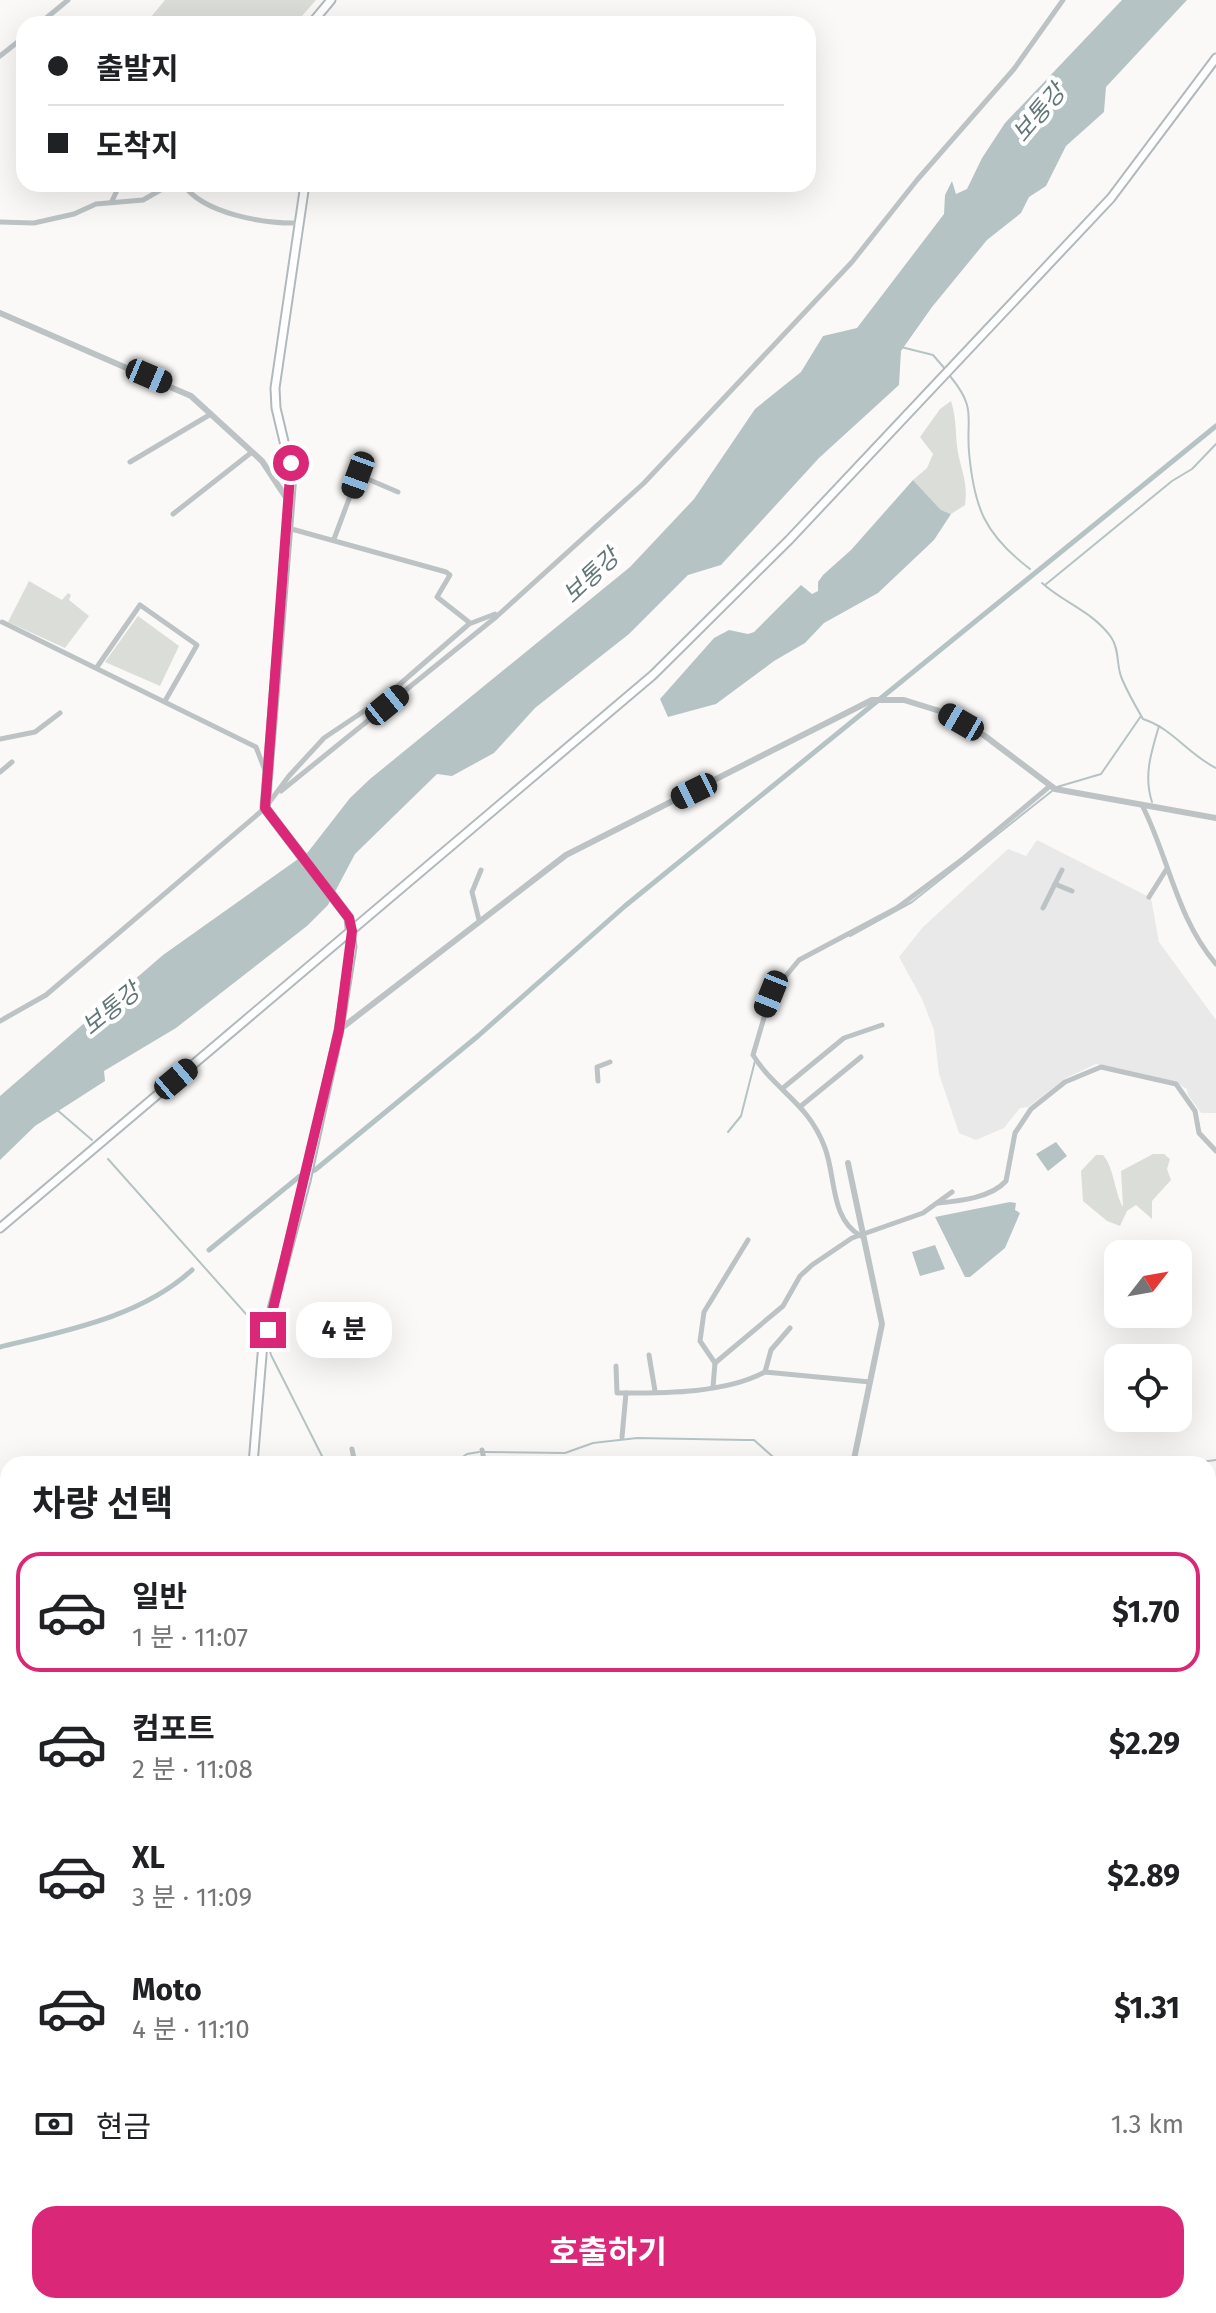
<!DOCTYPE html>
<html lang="ko">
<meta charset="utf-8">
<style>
:root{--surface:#fff;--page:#f2f2f2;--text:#202124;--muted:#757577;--line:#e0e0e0;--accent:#db2777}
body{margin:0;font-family:"Fira Sans","Noto Sans KR",sans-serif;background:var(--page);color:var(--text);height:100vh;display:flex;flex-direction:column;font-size:30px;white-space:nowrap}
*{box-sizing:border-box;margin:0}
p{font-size:26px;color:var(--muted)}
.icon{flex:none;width:44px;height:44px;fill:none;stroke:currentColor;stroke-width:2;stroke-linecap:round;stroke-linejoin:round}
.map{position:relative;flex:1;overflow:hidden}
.side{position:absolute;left:0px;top:1456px;width:1216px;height:858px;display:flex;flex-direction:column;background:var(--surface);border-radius:24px 24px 0 0;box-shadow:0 8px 32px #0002}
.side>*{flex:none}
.top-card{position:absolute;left:16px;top:16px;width:800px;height:176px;border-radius:24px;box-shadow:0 8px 32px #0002;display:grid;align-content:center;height:176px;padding:0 32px;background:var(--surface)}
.needle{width:52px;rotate:59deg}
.fabs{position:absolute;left:1104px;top:1240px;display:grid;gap:16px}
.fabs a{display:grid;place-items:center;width:88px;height:88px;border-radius:16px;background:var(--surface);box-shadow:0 8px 32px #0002;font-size:40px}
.end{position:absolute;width:36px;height:36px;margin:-18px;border:10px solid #db2777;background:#fff;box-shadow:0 0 0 4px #fff}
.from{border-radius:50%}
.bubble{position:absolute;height:56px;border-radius:24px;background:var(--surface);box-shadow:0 8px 32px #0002;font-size:26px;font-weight:700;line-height:56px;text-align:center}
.car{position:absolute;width:24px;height:48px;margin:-24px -12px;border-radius:10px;box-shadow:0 0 6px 2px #0007;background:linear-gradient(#222 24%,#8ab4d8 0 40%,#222 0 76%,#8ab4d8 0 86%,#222 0)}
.top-card b{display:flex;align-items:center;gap:28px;height:76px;font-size:30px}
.top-card b+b{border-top:2px solid var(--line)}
.top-card i{width:20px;height:20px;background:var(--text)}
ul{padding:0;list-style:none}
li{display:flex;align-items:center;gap:24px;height:120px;margin:0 16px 12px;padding:0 16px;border:4px solid transparent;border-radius:24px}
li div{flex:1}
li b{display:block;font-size:30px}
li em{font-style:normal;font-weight:700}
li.active{border-color:var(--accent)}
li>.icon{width:72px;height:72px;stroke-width:1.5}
h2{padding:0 32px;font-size:36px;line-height:96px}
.pay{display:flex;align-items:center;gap:20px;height:88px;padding:0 32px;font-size:30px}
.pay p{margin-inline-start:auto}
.action{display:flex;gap:16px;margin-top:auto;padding:16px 32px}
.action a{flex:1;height:92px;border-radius:24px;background:var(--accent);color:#fff;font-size:32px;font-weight:700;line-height:92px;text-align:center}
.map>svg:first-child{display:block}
</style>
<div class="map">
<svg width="1216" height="2313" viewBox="0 0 1216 2313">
<rect width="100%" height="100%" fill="#faf9f8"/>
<g fill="#e8e9e8">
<path d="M1037,840l114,58 8,44 57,78v93h-15l-13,-18 -1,-6 -14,-8 -77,-17 -30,14 -38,29 -8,1 -16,20 -28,12 -17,-7 -20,-59 -5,-44 -12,-31 -23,-42 24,-30 85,-78 18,7z"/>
<path d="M0,1717l8,4v162l-8,6z"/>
<path d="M608,2306h235l-1,7h-232z"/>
</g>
<g fill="#dbded8">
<path d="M165,0h151l-21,24h-131l-14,-6z"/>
<path d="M951,401c6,18 4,34 7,52 4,19 10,31 7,52l-14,9 -10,-4 -28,-30 14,-12 6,-14 -13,-17 20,-28z"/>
<path d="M29,581l33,19 6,-7 3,2 -2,5 20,16 -24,32 -57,-26z"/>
<path d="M138,616l41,30 -19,40 -55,-24z"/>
<path d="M1153,1154h11l6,5 -3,10 4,11 -19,21v18l-16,-14 -9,6 -7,15 -13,-5 -24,-20 -2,-30 15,-16h7c11,12 11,36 20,52l-2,-36z"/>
<path d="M1208,1917l8,1v50l-8,1z"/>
</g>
<g fill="#b6c3c5">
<path d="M1122,0h65l-81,87 -2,25 -38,34 -20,40 -17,11 -8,16 -34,27 -55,67 -31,44 -2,34 -80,73 -98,107 -33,10 -59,59 -94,74 -41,45 -42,23 -15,-2 -82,80 -27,51 -21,21 -131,102 -72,43 1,10 -70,45 -35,34v-64l163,-141 145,-103 42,-54 20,-19 260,-212 64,-68 61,-90 46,-37 22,-36 34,-8 87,-114 1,-19 7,-14 4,13 11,-5 15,-31 23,-35z"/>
<path d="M913,480l28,30 10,4 -17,26 -56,53 -54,30 -19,20 -31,18 -58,43 -48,13 -8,-18 54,-61 15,-8 19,4 6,-2 47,-47 11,9 6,-3v-9l5,-7 28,-25z"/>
<path d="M1056,1142l11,14 -19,15 -12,-17z"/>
<path d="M1010,1202l6,1 -1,7 5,3 -15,35 -35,29h-5l-30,-60z"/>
<path d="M935,1245l10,24 -25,7 -8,-24z"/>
</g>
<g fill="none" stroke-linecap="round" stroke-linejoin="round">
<g stroke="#b6c3c5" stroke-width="2">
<path d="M901,347l32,8 13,15"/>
<path d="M950,376c27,33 16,40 19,76 5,55 15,82 61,117"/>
<path d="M1042,583c22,20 50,28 69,54 9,13 5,29 11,42 6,14 14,28 21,40 29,9 46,36 73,49"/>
<path d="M1045,585l127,-104 20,-12 24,-25"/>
<path d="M1057,787l44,-13 40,-58"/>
<path d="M1152,802c-9,-27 0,-52 7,-76"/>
<path d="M850,936l62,-34 140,-111"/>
<path d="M56,1109l36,31"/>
<path d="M728,1132l13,-16 14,-55"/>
<path d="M108,1159l154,173"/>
<path d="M267,1340l4,15 55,109"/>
<path d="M485,1452l80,1 28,-10 44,-5 109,2h8l27,24"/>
<path d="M452,1464l15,-10 12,-2"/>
<path d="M1185,1464l31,-4"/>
<path d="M1208,1595l8,-2"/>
</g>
<g stroke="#b6c3c5" stroke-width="5">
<path d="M209,1250l91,-74 15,-6 163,-134 147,-130 591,-480"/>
<path d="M0,1347c65,-16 141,-30 192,-77"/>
</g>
<defs>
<g id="secondary">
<path d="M311,24l20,-24"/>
<path d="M0,1228l653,-553 136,-135 322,-342 105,-140"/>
<path d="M253,1464l10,-121 43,-162 33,-151 13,-83 -3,-29 -84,-110 27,-333 -16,-67 -1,-20 30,-204"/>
<path d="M0,1559l8,-1"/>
</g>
</defs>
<use href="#secondary" stroke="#b2b9bc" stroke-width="11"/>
<g stroke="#bdc3c5" stroke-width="5">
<path d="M39,24l29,-24"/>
<path d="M0,56l24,-19"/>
<path d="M183,184c20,30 82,40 116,39"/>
<path d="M112,201l8,-17"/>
<path d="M0,222l34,1 40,-9 22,-10 47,-4 28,-16"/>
<path d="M130,462l81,-48"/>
<path d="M173,514l79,-62"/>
<path d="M288,528l158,44 4,3 -13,22 33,26"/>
<path d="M334,539l24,-64 40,17"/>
<path d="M2,622l254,125 10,26"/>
<path d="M97,667l43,-62 57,40 -32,56"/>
<path d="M0,739l35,-7 25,-19"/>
<path d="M0,772l12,-10"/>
<path d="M281,791l215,-174 148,-134 208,-221 65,-82 97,-111 49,-69"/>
<path d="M1143,807c26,52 34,112 73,157"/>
<path d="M1055,884l17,7"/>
<path d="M1149,897l17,-27"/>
<path d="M1043,908l19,-38"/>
<path d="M479,920l-7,-28 9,-22"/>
<path d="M0,1021l46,-26 219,-187 24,-32 35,-38 61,-41 84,-73 26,-10"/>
<path d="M598,1081l-1,-14 13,-5"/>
<path d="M783,1088l61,-50 38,-13"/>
<path d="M801,1106l60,-49"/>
<path d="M938,1203c21,-2 53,-5 68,-22l9,-48 16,-24 34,-27 36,-15 75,17 19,27 4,22 17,18"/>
<path d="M861,1236c-31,-17 -25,-59 -36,-88 -17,-46 -50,-57 -72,-93l18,-61 28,-34 98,-52 67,-50 86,-72"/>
<path d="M649,1355l6,36"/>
<path d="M715,1363l-15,-22 4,-29 44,-72"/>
<path d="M616,1366l1,27c46,0 107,1 148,-21l6,-22 19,-22"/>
<path d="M765,1372l105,10"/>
<path d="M713,1387l2,-24 68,-57 17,-30 12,-11 40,-27 71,-25 29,-21"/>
<path d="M622,1437l4,-44"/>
<path d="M352,1449l3,15"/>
<path d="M482,1450l3,14"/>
<path d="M1208,1640l8,-10"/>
<path d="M0,1770l8,-11"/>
<path d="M1208,1862l8,-5"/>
<path d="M0,2056l8,5"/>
<path d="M0,2167h8"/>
<path d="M684,2306l1,7"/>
<path d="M1024,2306l3,7"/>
<path d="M643,2310l1,3"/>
<path d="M175,2313l9,-7"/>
<path d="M292,2313l3,-7"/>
<path d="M700,2313l40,-3 2,-4"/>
<path d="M846,2313l1,-7"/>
<path d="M1009,2313l1,-7"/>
</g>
<g stroke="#bdc3c5" stroke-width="6">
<path d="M0,313l191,83 71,65 27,41"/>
<path d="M339,1030l227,-175 306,-155h32l42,13 39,23 70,53 161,29"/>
<path d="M848,1163l34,161 -29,140"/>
<path d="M0,1979l8,-8"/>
<path d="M0,2076l8,7"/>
<path d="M1208,2181h8"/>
<path d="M235,2313l1,-7"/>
<path d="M542,2313l6,-7"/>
</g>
<use href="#secondary" stroke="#fff" stroke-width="7"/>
<defs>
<g id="rail">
<path d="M0,2129l8,1"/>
<path d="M333,2306l7,7"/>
<path d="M941,2306l1,7"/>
</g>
</defs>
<use href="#rail" stroke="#a0a9ab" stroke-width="5"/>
<use href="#rail" stroke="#fff" stroke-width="2" stroke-dasharray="6" stroke-linecap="butt"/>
</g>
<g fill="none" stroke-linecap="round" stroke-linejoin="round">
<path stroke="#db2777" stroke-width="10" d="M268,1330l71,-300 13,-99 -3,-13 -84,-110 26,-345"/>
</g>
<g text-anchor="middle" stroke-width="8" stroke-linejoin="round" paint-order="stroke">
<g font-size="24" font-style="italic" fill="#647778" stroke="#fff">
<text transform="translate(1039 113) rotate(-50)" y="8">보통강</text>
<text transform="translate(591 576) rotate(-43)" y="8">보통강</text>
<text transform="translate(111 1009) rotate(-39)" y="8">보통강</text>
</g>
</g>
</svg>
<div class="fabs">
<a><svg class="needle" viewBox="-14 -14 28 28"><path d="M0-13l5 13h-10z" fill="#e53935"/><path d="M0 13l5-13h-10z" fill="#757577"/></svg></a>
<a><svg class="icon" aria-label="locate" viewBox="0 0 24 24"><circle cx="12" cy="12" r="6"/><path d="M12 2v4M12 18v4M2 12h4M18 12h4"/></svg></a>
</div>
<i class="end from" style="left:291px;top:463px"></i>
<i class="end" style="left:268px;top:1330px"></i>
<div class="bubble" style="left:296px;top:1302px;width:96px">4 분</div>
<i class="car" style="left:149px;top:376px;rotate:113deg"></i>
<i class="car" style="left:358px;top:475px;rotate:200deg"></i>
<i class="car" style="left:387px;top:705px;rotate:51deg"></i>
<i class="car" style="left:961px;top:722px;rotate:300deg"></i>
<i class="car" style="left:694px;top:791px;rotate:244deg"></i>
<i class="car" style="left:771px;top:994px;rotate:202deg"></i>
<i class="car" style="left:176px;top:1079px;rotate:50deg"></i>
<div class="top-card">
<b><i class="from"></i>출발지</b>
<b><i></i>도착지</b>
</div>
<section class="side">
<h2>차량 선택</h2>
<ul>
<li class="active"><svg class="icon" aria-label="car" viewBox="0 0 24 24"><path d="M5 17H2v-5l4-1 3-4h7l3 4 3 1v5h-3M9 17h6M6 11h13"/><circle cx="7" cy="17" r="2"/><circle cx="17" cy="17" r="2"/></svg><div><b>일반</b><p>1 분 · 11:07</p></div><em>$1.70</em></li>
<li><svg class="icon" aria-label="car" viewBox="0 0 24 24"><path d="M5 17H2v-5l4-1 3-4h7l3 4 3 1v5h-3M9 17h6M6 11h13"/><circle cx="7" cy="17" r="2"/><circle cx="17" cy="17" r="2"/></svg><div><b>컴포트</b><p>2 분 · 11:08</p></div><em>$2.29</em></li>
<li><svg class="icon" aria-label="car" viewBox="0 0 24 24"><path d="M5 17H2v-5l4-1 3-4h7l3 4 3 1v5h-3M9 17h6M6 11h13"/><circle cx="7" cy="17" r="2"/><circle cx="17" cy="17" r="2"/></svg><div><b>XL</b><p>3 분 · 11:09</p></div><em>$2.89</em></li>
<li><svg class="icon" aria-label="car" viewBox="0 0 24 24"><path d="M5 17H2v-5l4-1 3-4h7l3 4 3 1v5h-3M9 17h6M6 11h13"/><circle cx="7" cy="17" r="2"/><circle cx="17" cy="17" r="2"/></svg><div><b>Moto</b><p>4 분 · 11:10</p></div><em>$1.31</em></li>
</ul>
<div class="pay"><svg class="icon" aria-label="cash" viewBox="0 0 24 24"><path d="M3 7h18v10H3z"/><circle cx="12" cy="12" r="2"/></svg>현금<p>1.3 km</p></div>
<div class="action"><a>호출하기</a></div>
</section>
</div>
